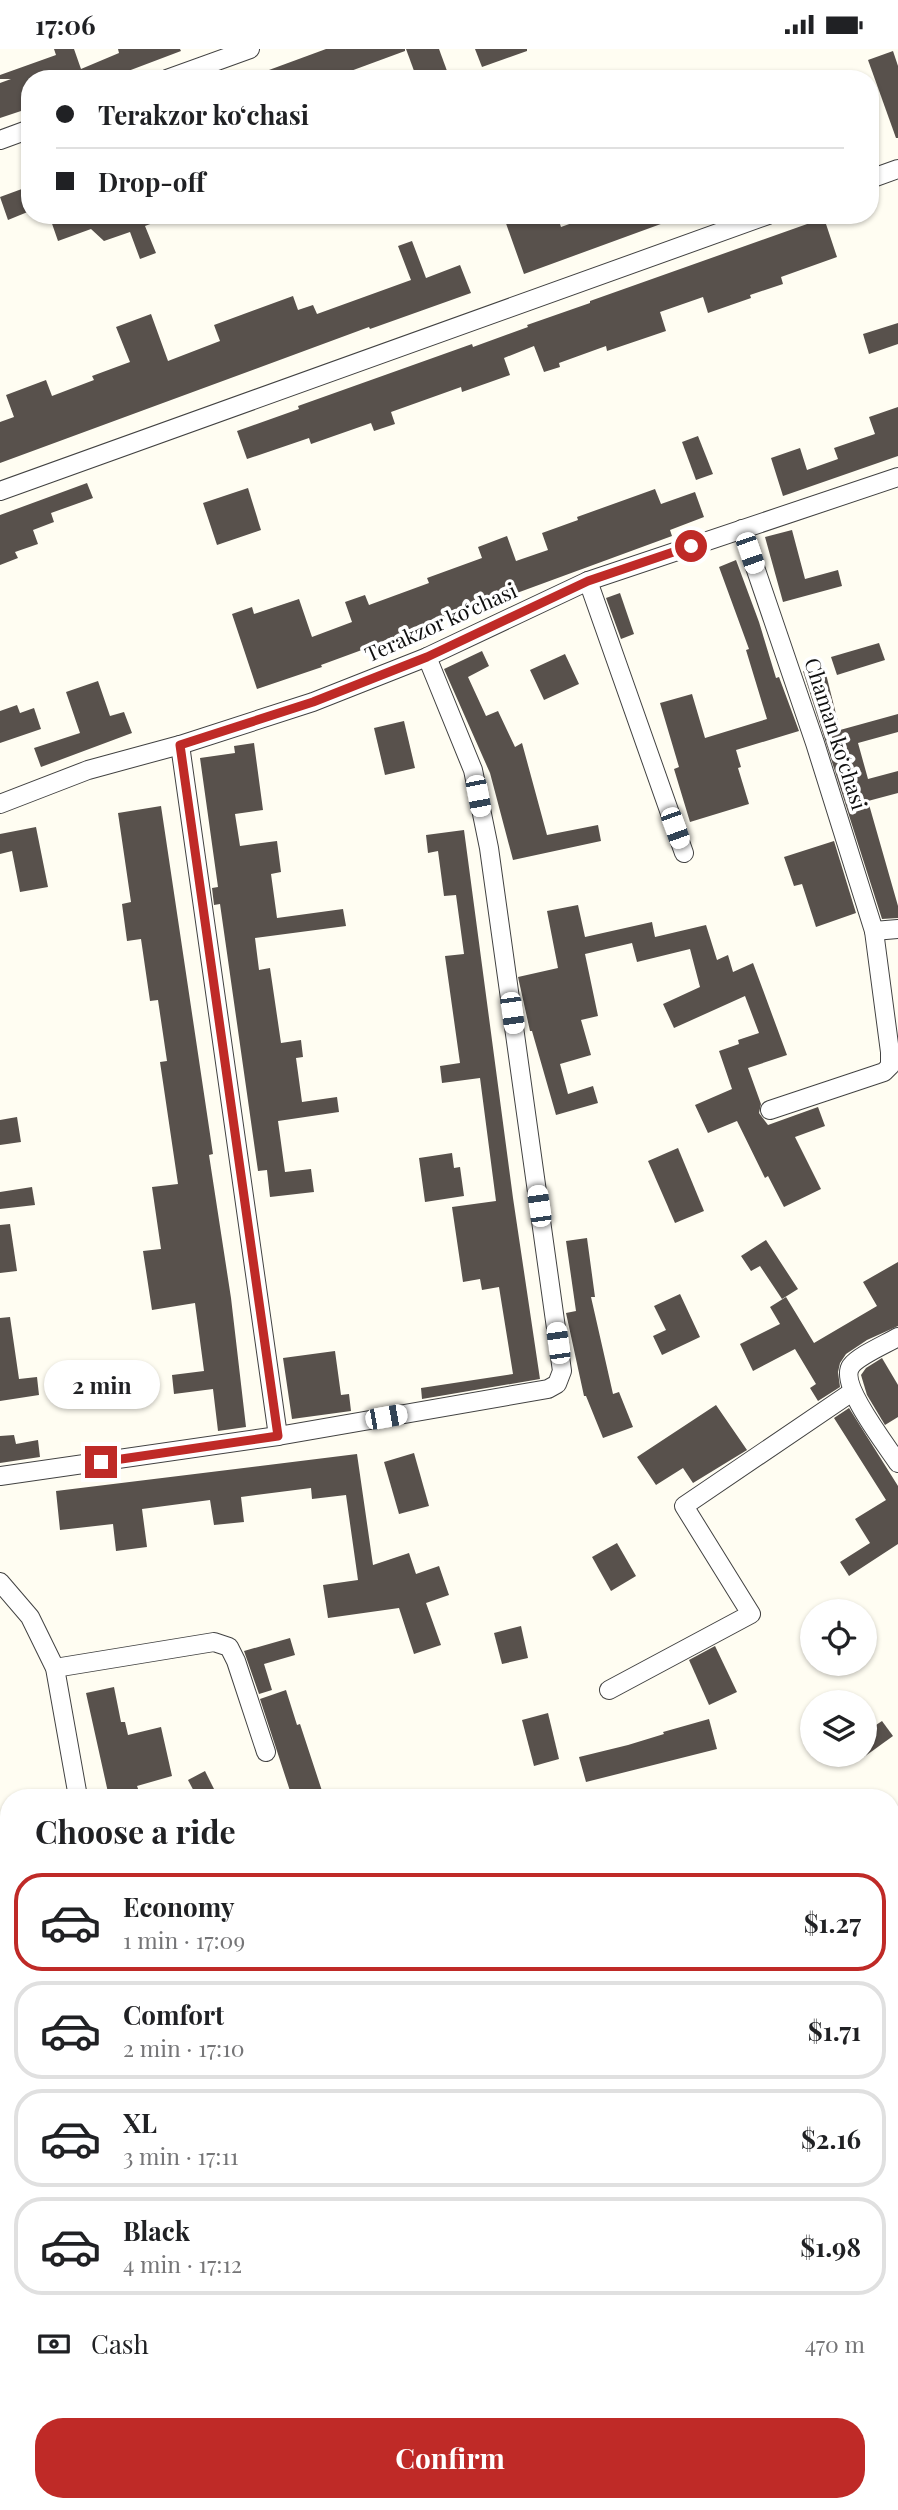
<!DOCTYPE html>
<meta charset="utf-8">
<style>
:root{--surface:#fff;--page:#f6f6f6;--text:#202124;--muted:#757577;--line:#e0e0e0;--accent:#bf2a27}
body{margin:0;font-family:"Playfair Display",serif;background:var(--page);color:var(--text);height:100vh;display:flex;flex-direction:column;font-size:26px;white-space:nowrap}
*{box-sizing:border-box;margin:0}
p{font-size:23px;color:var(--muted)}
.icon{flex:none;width:38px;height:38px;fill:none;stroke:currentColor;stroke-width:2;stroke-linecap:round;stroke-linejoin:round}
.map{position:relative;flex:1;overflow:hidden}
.side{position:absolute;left:0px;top:1740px;width:900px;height:723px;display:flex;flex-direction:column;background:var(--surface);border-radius:28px 28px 0 0;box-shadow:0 2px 5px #0004}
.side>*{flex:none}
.top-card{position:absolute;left:21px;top:21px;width:858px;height:154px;border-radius:28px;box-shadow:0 2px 5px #0004;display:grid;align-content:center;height:154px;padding:0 35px;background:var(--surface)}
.tools{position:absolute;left:800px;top:1550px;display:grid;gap:14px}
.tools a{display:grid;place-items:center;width:77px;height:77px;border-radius:50%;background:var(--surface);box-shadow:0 2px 5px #0004;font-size:35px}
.end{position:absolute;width:32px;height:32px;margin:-16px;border:9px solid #bf2a27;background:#fff;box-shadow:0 0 0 4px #fff}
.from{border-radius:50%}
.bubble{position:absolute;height:49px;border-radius:24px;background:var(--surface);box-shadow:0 2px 5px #0004;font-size:23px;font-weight:700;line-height:49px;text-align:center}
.car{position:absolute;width:21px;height:42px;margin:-21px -10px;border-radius:9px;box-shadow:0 0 5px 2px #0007;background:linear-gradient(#fff 24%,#345 0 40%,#fff 0 76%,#345 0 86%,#fff 0)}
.top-card b{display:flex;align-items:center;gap:24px;height:66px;font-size:26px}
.top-card b+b{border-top:2px solid var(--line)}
.top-card i{width:18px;height:18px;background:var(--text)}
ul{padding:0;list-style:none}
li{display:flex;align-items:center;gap:21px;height:98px;margin:0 14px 10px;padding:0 21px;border:4px solid var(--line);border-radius:28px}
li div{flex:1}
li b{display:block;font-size:26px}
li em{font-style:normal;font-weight:700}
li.on{border-color:var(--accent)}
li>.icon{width:63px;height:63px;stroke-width:1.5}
h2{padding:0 35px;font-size:32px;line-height:84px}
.pay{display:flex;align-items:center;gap:18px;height:77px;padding:0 35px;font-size:26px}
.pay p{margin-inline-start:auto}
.button{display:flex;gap:14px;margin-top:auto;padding:14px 35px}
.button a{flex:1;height:80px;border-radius:28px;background:var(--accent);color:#fff;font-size:28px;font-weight:700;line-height:80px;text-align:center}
.status{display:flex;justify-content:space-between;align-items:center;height:49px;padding:0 35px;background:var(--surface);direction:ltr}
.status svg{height:19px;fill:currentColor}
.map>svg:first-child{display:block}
</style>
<div class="status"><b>17:06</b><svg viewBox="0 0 49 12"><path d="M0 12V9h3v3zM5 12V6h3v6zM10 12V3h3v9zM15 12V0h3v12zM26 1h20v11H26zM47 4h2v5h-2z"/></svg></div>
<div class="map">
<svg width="898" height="2461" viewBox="0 0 898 2461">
<rect width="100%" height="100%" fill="#fffdf2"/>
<g fill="#58514c">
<path d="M54,0h20l7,20 38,-16 -1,-4h62l1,2 -74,28h-77v29l-30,10v-35l11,-4h-11v-4l56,-20z"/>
<path d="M326,0h79v2l-76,28h-79v-2z"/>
<path d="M406,0h33l11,30h-33z"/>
<path d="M475,0h52v2l-45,16z"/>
<path d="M893,2l5,15v72h-2l-28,-78z"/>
<path d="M30,137v25l-22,9 -8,-23z"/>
<path d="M49,166h120v2l-24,9 11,27 -16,6 -10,-27 -26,9 -13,-12 -33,12z"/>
<path d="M503,166h54l4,12 33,-12h85l1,2 -156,57z"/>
<path d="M824,169l13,39 -56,20 2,7 -33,11 1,3 -43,15 -5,-16 -43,15 6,19 -59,20 -1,-5 -47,17 1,4 -16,5 -10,-26 -30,12 6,17 -48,17 -1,-5 -70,25 4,12 -21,7 -3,-8 -60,21 -2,-6 -62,21 -10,-28 62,-22 -1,-3 174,-62 1,3 55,-20 -1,-2 63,-22v-2z"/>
<path d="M412,192l14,37 34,-13 11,28 -101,36 -1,-2 -369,136v-41l14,-5 -8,-22 40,-15 6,16 42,-16 -2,-4 38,-14 -14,-35 35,-13 17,47 52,-20 -6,-16 79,-29 5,14 15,-5 4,9 94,-34 -13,-34z"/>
<path d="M898,274v21l-29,10 -6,-20z"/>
<path d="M898,358v49l-115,40 -12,-38 29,-10 7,22 31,-11 -4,-11 41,-14 -6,-17z"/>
<path d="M698,387l15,38 -17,6 -14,-38z"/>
<path d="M87,434l6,15 -42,15 3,9 -21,8 5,14 -23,8 3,6 -18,7v-50z"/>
<path d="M248,439l13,42 -44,15 -14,-42z"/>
<path d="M655,440l6,15 34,-12 9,25 -34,13 2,6 -351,129 1,2 -65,22 -25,-75 20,-7 2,7 45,-15 13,38 40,-15 -7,-20 20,-7 4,10 60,-22 -2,-5 55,-20 -4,-11 29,-11 9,25 32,-11 -6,-17 36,-13 -1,-3z"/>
<path d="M792,481l13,49 33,-9 4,16 -59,16 -18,-65z"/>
<path d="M736,511l23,62 17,56 3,-1 20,54 -63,19 5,17 -3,1 11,36 -59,18 -16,-53 5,-2 -19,-64 32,-9 13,44 62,-19 -21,-69 3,-1 -30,-82z"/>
<path d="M620,544l14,41 -13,5 -15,-41z"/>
<path d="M879,594l6,17 -48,15 -6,-18z"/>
<path d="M482,602l7,15 -21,11 18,39 12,-5 17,36 7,-4 25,92 51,-10 3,16 -88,19 -23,-87 -46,-104z"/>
<path d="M565,605l14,30 -35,16 -14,-30z"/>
<path d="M824,617l16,64 58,-16v18l-40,11 10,36 30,-8v22l-30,8 30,105v12l-16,1 -79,-248z"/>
<path d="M98,632l12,35 14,-4 8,21 -91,34 -7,-19 46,-15 -14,-41z"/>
<path d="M17,656l3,8 14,-5 7,21 -41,14v-32z"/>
<path d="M404,672l11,47 -30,7 -11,-47z"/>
<path d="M254,694l9,67 -28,4 5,32 37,-5 4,31 -10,2 6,44 66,-9 3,17 -91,12 4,32 11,-2 11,75 20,-3 2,17 -7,1 6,44 35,-5 2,15 -61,9 7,51 26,-3 3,23 -44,5 -3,-27 -9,1 -38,-267 -6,1 -2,-17 6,-1 -18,-129 35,-5 -1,-7z"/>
<path d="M161,757l52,348 -4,1 22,143 15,129 -28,4 -5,-42 -39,5 -2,-19 32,-4 -9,-68 -43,7 -9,-59 18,-2 -9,-62 26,-3 -18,-122 7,-1 -9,-61 -8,1 -9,-62 -14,2 -5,-37 9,-2 -13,-89z"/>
<path d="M36,778l12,60 -28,5 -8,-41 -12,3v-20z"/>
<path d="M464,781l49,368 27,181 -118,20 -1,-11 92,-14 -14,-87 -17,3 -2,-11 -17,3 -11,-75 44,-6 -16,-123 -38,5 -2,-17 20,-3 -15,-107 19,-2 -8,-59 -12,1 -6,-45 -10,2 -2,-18z"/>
<path d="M834,792l22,72 -40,14 -14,-43 -8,2 -10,-29z"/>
<path d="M578,856l7,32 67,-15 3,15 51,-12 11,35 11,-5 5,17 20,-9 34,92 -39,13 13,36 -2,9 9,12 50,-18 7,19 -30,11 26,52 -37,18 -16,-31 -3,2 -28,-57 -29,12 -13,-28 37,-16 -13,-38 20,-7 -1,-4 21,-7 -14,-37 -71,32 -11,-24 37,-17 -10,-38 -53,13 -5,-19 -47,11 13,62 -17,4 10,35 -31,9 8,30 25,-8 5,17 -42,12 -24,-84h-2l-12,-54 40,-9 -11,-57z"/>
<path d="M17,1068l4,25 -21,3v-25z"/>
<path d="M678,1099l26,63 -29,12 -27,-62z"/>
<path d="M452,1104l2,15 6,-1 4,29 -39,6 -6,-44z"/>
<path d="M32,1138l3,18 -35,4v-17z"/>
<path d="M10,1175l7,47 -17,2v-48z"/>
<path d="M587,1189l8,59h-4l22,97 6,-2 14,35 -30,11 -17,-42h-2l-18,-83 10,-2 -10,-70z"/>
<path d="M766,1191l32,49 -16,10 -22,-33 -9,5 -10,-15z"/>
<path d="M898,1213v64l-31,14 -21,14 -6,9 -2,9 2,15 -22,14 -8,-13 6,-4 -21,-35 -42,22 -13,-27 40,-20 -10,-17 16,-10 28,46 63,-37 -14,-24z"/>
<path d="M680,1245l20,43 -38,18 -9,-19 13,-6 -12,-24z"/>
<path d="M10,1268l9,62 18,-2 2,18 -39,6v-83z"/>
<path d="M335,1302l6,44 8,-1 2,17 -59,8 -9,-61z"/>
<path d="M882,1309l16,27v32l-13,8 -18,-30 -6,-20 5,-7z"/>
<path d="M716,1356l31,45 -54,33 -10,-15 -27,17 -19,-28z"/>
<path d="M849,1359l49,78v58l-49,32 -9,-14 30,-19 -15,-24 31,-19 -52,-82z"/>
<path d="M14,1386l2,9 22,-4 2,17 -40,6v-27z"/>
<path d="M414,1404l15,53 -30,8 -15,-52z"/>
<path d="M357,1405l16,111 36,-12 7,21 23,-8 10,29 -23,8 15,42 -27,9 -15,-46 -71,10 -5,-33 35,-5 -12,-85 -34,4 -1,-11 -70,9 3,25 -30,3 -4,-25 -68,9 5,38 -31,4 -3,-27 -53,6 -4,-39z"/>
<path d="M617,1494l19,33 -25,15 -19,-34z"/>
<path d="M521,1577l7,32 -26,6 -8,-31z"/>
<path d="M290,1589l5,17 -31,9 8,26 -13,4 -15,-43z"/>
<path d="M715,1597l22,46 -28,13 -20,-45z"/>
<path d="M114,1638l7,35h4l3,13 33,-8 11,49 -35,10 4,11h-32l-23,-104z"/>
<path d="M286,1641l11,35 3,-1 24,73h-32l-32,-98z"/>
<path d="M548,1664l11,46 -25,7 -12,-46z"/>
<path d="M709,1670l8,30 -131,33 -7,-25 49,-12 36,-11 -1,-2z"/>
<path d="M882,1672l11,15 -29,21v-24z"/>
<path d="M205,1722l13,26h-21l-9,-17z"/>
</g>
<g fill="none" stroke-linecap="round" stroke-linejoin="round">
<defs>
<g id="minor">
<path d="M167,30l83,-30"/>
<path d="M0,91l30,-11"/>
<path d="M870,130l28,-10"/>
<path d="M0,442l768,-276"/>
<path d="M742,480l73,214 59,188 24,-2"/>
<path d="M588,532l96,272"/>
<path d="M180,696l98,691"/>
<path d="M0,755l88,-34 92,-25 133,-43 114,-45 161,-76 310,-104"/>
<path d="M770,1061l114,-38 6,-6v-14l-16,-121"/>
<path d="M898,1288c-12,7 -40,19 -47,29 -13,18 36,80 47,97"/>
<path d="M0,1427l278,-40 270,-47 9,-5 5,-13 -73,-523 -16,-78 -46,-113"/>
<path d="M0,1533l30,35 25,51 23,129"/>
<path d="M55,1619l159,-26 15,5 7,14 30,91"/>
<path d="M609,1641l142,-76 -67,-108 168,-114"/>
<path d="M891,1846h7"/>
<path d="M0,1994l9,-6"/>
<path d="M891,2180l7,-2"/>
<path d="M0,2312l9,-6"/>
<path d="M415,2461v-7"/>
</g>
</defs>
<use href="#minor" stroke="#424242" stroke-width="20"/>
<use href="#minor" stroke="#fff" stroke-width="18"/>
</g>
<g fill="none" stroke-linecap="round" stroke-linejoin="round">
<path stroke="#bf2a27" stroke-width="9" d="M101,1413l177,-26 -98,-691 133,-43 114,-45 161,-76 103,-35"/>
</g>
<g text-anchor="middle" stroke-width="7" stroke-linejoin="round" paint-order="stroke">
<g font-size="21" fill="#0f0f0f" stroke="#fff">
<text transform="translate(441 574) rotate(-24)" y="7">Terakzor koʻchasi</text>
<text transform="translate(835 685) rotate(72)" y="7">Chaman koʻchasi</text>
</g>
</g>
</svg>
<div class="tools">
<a><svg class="icon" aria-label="locate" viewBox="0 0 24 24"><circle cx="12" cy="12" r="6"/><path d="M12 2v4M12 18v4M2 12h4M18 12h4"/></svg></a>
<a><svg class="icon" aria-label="layers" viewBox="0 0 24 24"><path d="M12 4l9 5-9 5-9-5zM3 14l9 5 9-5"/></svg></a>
</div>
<i class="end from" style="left:691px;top:497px"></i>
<i class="end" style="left:101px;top:1413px"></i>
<div class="bubble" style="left:44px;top:1311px;width:116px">2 min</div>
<i class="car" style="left:750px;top:504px;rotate:161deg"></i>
<i class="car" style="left:478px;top:747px;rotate:169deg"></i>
<i class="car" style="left:675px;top:779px;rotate:160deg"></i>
<i class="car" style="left:512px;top:964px;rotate:172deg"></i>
<i class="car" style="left:539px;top:1157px;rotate:352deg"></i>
<i class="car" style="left:558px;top:1294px;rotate:352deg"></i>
<i class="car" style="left:386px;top:1368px;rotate:80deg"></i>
<div class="top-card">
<b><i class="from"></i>Terakzor koʻchasi</b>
<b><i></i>Drop-off</b>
</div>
<section class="side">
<h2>Choose a ride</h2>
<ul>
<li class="on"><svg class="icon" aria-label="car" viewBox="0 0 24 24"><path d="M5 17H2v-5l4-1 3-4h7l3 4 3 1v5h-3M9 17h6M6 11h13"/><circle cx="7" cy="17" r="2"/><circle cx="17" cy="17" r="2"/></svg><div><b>Economy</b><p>1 min · 17:09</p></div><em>$1.27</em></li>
<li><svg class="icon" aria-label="car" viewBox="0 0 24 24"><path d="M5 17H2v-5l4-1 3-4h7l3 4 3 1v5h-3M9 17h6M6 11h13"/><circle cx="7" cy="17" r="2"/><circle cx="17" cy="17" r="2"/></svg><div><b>Comfort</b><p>2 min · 17:10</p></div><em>$1.71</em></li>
<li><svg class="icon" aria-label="car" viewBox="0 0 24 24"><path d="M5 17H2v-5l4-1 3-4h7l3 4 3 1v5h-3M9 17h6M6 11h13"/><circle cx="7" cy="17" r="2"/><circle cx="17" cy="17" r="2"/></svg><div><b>XL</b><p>3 min · 17:11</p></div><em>$2.16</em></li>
<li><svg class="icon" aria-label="car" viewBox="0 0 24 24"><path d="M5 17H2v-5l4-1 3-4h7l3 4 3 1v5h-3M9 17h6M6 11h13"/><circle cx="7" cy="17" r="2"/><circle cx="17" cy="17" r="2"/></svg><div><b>Black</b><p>4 min · 17:12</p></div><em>$1.98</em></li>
</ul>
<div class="pay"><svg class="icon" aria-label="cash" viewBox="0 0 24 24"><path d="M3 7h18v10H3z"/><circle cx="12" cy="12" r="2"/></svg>Cash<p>470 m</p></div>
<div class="button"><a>Confirm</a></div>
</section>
</div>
